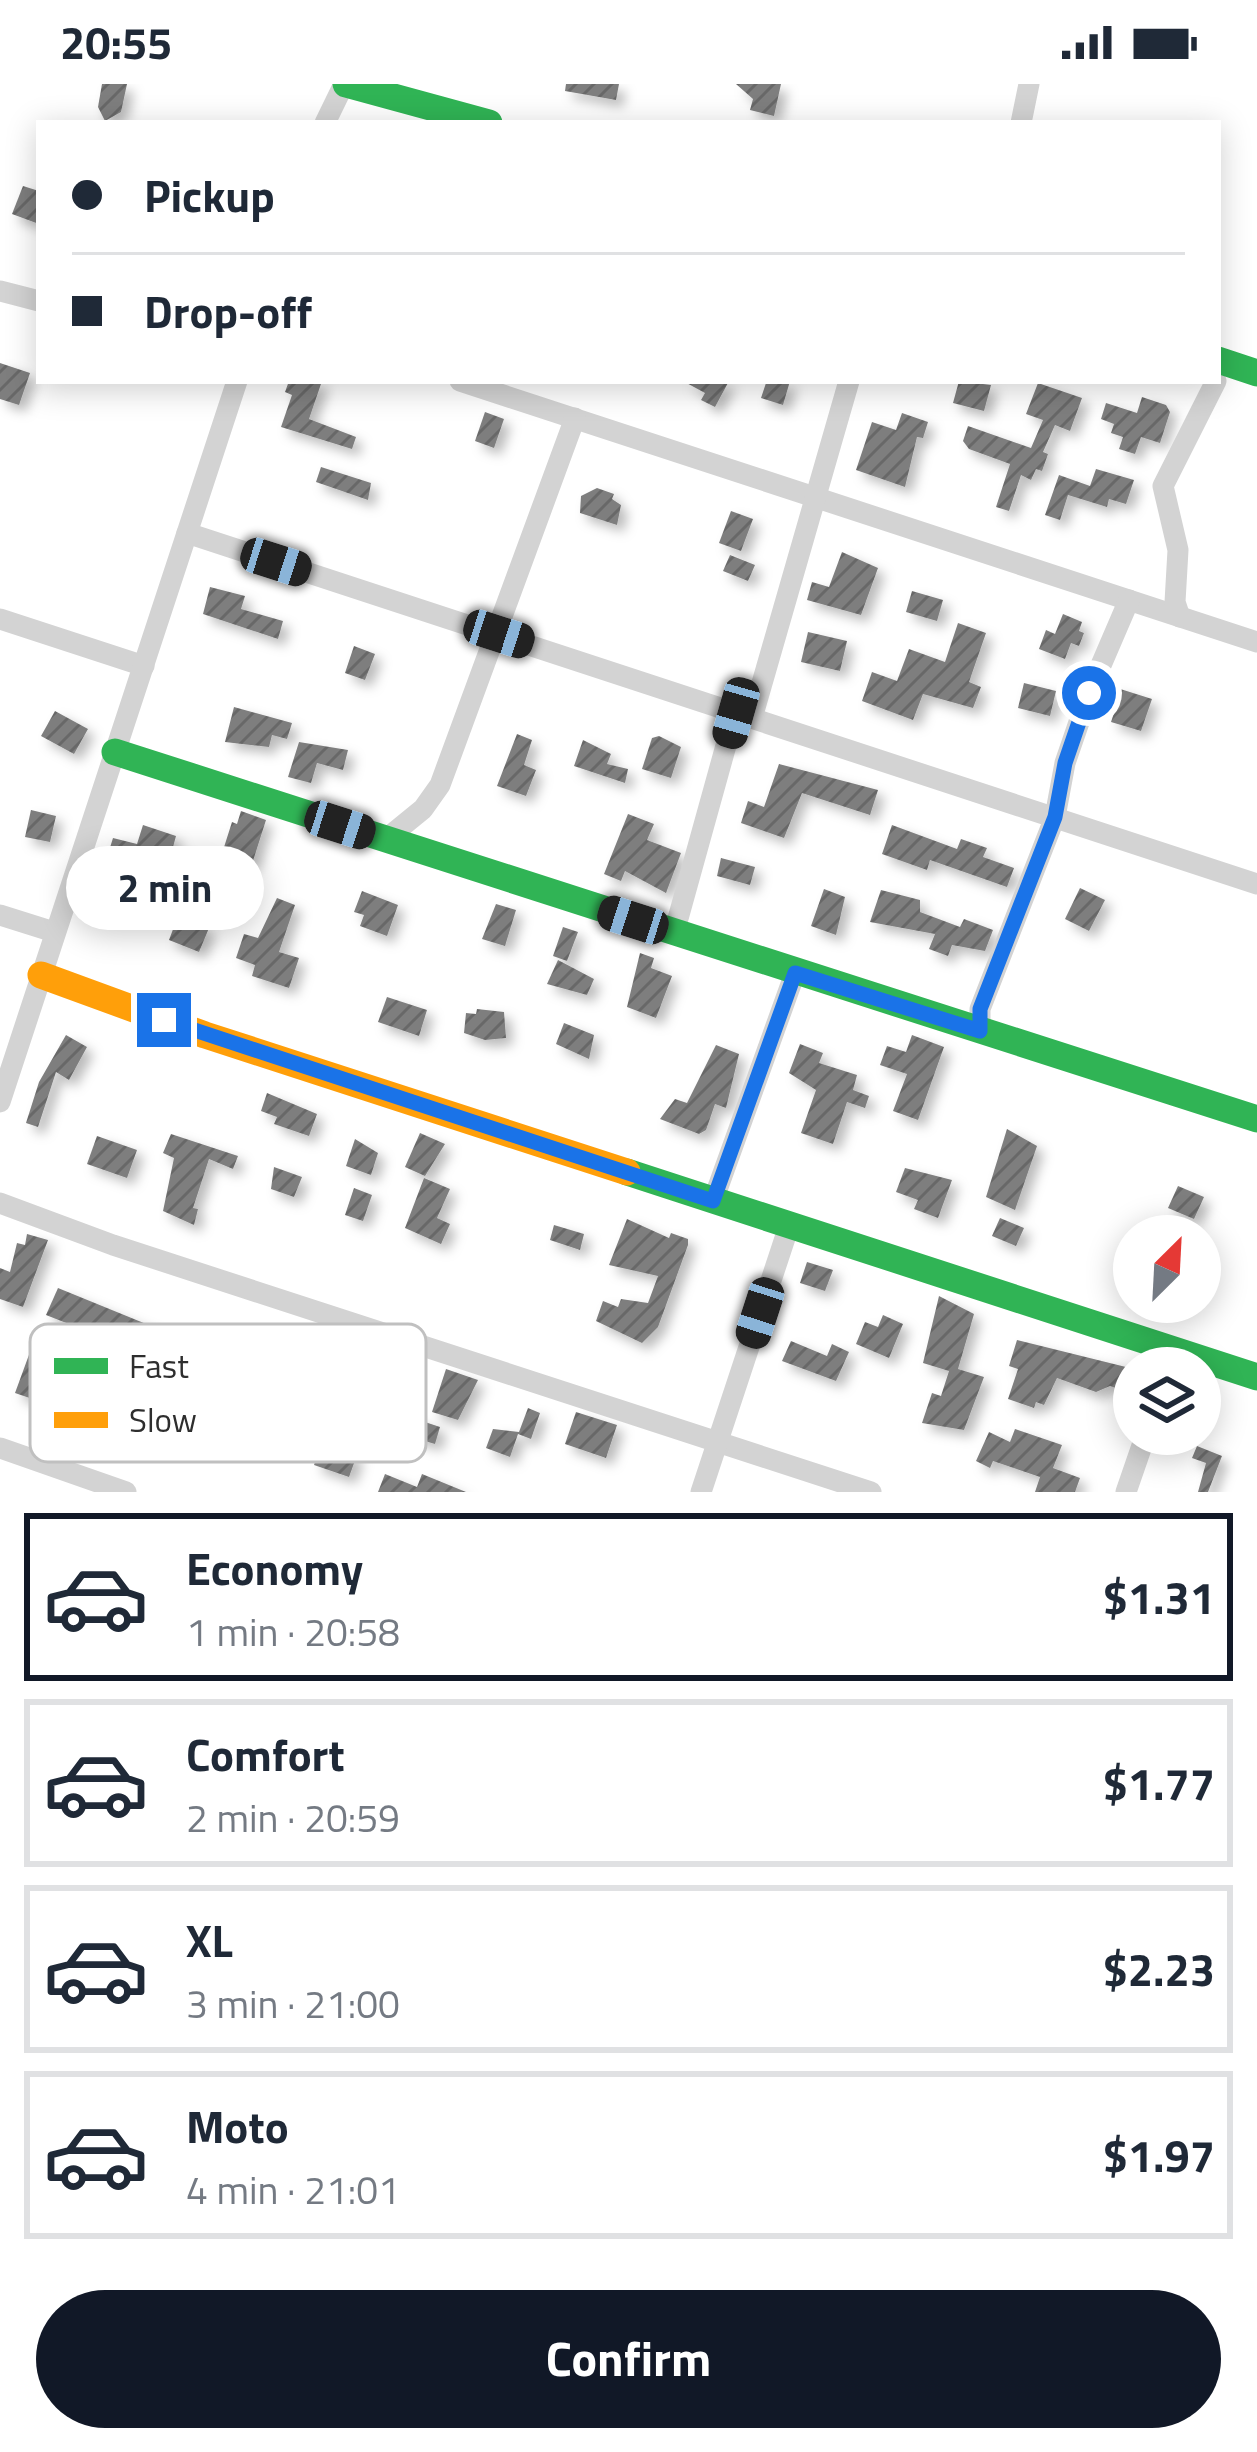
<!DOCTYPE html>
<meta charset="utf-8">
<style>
:root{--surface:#fff;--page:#f6f6f7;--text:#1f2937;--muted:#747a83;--line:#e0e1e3;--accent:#111827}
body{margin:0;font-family:"Titillium Web",sans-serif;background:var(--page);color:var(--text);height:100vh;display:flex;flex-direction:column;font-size:45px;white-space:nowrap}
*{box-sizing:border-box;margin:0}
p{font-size:39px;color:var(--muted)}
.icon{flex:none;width:66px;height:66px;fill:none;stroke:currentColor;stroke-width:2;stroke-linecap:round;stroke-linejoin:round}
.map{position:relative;height:1408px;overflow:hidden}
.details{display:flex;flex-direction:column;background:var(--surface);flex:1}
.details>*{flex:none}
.banner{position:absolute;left:36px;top:36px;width:1185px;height:264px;border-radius:0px;box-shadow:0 6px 30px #0003;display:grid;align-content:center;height:264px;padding:0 36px;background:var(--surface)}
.needle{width:78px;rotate:24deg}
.tools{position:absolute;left:1113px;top:1131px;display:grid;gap:24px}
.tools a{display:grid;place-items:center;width:108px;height:108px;border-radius:50%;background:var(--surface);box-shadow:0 6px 30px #0003;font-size:60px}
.end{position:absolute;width:54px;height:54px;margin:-27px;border:15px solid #1a73e8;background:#fff;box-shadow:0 0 0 6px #fff}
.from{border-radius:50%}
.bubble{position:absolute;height:84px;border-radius:42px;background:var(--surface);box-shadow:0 6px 30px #0003;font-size:39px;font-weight:700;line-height:84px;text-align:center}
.car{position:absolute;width:36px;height:72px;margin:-36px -18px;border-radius:15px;box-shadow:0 0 9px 3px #0007;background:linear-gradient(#222 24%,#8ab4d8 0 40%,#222 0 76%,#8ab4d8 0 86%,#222 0)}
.banner b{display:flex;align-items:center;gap:42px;height:114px;font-size:45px}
.banner b+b{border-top:3px solid var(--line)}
.banner i{width:30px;height:30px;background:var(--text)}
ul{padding:21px 0 0;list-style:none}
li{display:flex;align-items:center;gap:36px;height:168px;margin:0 24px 18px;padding:0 12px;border:6px solid var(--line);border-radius:0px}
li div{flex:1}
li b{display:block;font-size:45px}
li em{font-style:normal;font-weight:700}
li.current{border-color:var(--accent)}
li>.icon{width:108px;height:108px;stroke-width:1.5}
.cta{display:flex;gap:24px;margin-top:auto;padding:24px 36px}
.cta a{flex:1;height:138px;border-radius:72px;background:var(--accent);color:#fff;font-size:48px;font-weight:700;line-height:138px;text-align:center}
.status{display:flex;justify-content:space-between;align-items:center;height:84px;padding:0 60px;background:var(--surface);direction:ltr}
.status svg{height:33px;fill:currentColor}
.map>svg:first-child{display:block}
</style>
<div class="status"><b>20:55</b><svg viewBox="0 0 49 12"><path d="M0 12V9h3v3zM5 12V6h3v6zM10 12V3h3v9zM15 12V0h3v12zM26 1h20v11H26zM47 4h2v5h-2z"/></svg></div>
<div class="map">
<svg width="1257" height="1408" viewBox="0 0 1257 1408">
<defs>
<pattern id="building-hatch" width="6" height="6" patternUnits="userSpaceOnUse" patternTransform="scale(3)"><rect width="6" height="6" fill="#7e7e7e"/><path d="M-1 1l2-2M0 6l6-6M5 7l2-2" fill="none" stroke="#686868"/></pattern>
<filter id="shadow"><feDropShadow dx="7" dy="7" stdDeviation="6" flood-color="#0004"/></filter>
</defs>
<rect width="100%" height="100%" fill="#fff"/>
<g fill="url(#building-hatch)" filter="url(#shadow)">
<path d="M102,0h25l-6,28 -16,9 -7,-14z"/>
<path d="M566,0h53l-3,16 -51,-9z"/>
<path d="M736,0h45l-7,32 -24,-6 3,-11z"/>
<path d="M23,102l16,5v33l-27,-10z"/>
<path d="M0,279l30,10 -11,32 -19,-6z"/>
<path d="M289,297h33l-13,38 47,18 -4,12 -71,-22 11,-32 -7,-3z"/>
<path d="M683,297h46l-14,26 -14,-7 4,-7z"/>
<path d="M790,297l-7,24 -22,-7 5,-15z"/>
<path d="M959,297l32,4 -7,26 -31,-8z"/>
<path d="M1038,299l44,15 -12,33 -15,-6 -12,27 5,2 -6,17 -6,-2 -5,11 -10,-5 -12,36 -13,-4 14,-43 -41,-15 -6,-8 5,-15 63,22 12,-28 -17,-6z"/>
<path d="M1142,313l24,8 4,7 -10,31 -19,-6 -6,17 -16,-5 4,-12 -12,-4 3,-9 -13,-5 5,-16 31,10z"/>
<path d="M485,328l19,7 -10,29 -19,-7z"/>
<path d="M902,329l26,9 -5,16 -6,-1 -12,50 -49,-17 16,-48 24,8z"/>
<path d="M321,383l50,16 -3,17 -52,-18z"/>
<path d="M1096,385l38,11 -8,24 -17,-5 -2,8 -39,-12 -8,25 -15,-5 14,-40 31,11z"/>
<path d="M597,404l17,6 -2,5 9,6 -4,20 -37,-12 1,-17z"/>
<path d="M731,427l22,8 -12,32 -22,-8z"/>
<path d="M842,468l36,16 -17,47 -54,-15 5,-18 17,5z"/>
<path d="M730,471l25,10 -7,16 -25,-10z"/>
<path d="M210,503l35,9 -4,13 42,12 -5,18 -75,-25z"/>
<path d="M912,507l31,9 -6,21 -31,-9z"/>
<path d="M1063,530l19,8 -3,9 5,2 -5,13 -8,-3 -6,16 -26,-10 7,-19 9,4z"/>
<path d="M958,539l28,10 -17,49 12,5 -8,21 -50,-14 -10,26 -51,-19 10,-29 25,9 12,-32 36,13z"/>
<path d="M808,548l39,9 -7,30 -39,-9z"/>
<path d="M354,562l21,8 -10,26 -20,-7z"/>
<path d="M1024,599l32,8 -6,25 -32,-8z"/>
<path d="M1114,603l38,12 -11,32 -30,-9 6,-18 -7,-3z"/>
<path d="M234,623l58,16 -5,16 -15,-4 -3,12 -44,-5z"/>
<path d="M55,627l33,18 -14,25 -33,-18z"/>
<path d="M517,650l15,6 -8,25 12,5 -10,26 -29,-10z"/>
<path d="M659,652l22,11 -10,31 -29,-9 10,-31z"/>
<path d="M583,656l28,14 -4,10 21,5 -3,14 -51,-17z"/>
<path d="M299,658l49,8 -5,20 -26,-7 -6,20 -23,-6z"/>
<path d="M779,680l99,26 -8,25 -68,-22 -18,45 -43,-15 7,-22 16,6z"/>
<path d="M31,726l25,6 -6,26 -25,-5z"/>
<path d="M241,727l25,9 -14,44 -15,-4 -14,40 -43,-15 7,-18 -39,-13 -2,9 -10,-3 -14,42 -26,-10 17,-54 24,6 6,-19 33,11 -3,11 46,16 13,-41 5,2z"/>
<path d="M628,730l26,10 -7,16 34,13 -15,40 -41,-22 -4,10 -17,-7z"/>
<path d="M892,741l65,24 4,-10 26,9 -4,9 31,11 -7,19 -77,-27 -3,10 -45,-16z"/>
<path d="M721,774l34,9 -5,18 -33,-9z"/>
<path d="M1080,804l25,12 -16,31 -24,-12z"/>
<path d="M824,805l21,8 -9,38 -25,-9z"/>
<path d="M881,806l39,10v12l40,15 4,-8 29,11 -8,21 -33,-6 -4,11 -19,-7 6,-15 -65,-12z"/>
<path d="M362,807l36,14 -11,31 -27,-10 4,-11 -10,-3z"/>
<path d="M277,814l18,7 -16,47 20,6 -10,30 -37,-12 3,-11 -19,-7 8,-24 14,4z"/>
<path d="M496,820l20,6 -11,36 -23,-7z"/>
<path d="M178,832l31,12 -10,24 -30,-12z"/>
<path d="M563,843l15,5 -11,29 -14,-5z"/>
<path d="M640,869l14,5 -3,10 21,8 -16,42 -29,-11z"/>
<path d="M558,876l36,19 -7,16 -40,-11z"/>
<path d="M387,913l40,13 -8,26 -41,-14z"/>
<path d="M477,925l27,3 2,26 -21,2 -21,-7 2,-20 10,1z"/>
<path d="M564,939l30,12 -5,24 -33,-15z"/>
<path d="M66,951l21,12 -18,33 -13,-8 -18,55 -12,-4 13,-41z"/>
<path d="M912,951l32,12 -26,73 -25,-9 14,-37 -27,-9 7,-19 19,6z"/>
<path d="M800,960l23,9 -4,10 38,12 -4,15 16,6 -4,12 -18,-6 -14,42 -32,-11 15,-43 -27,-17z"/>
<path d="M716,961l23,9 -13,54 -11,-4 -9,26 -7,4 -39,-15 15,-20 12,4z"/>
<path d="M267,1009l50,21 -8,22 -35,-12 3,-7 -16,-6z"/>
<path d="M1007,1045l30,17 -22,64 -29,-13z"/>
<path d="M420,1049l25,11 -20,32 -20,-9z"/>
<path d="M171,1050l67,22 -5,13 -24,-10 -16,49 5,1 -4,16 -31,-14 11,-53 -11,-5z"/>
<path d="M97,1052l40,14 -10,28 -40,-14z"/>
<path d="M355,1055l23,14 -7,22 -25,-9z"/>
<path d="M274,1083l28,10 -8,20 -23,-8z"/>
<path d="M905,1084l47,12 -14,38 -24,-9 4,-9 -22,-8z"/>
<path d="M424,1094l26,11 -13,29 13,6 -9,20 -36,-16z"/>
<path d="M1178,1102l26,11 -10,22 -26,-11z"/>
<path d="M354,1104l18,7 -9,26 -18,-6z"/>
<path d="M1000,1134l24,10 -8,18 -24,-10z"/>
<path d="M627,1135l42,19 2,-5 17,6v6l-30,82 -16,16 -46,-22 7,-20 15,6 3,-8 27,4 10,-27 -49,-11z"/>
<path d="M554,1141l30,9 -4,16 -30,-10z"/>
<path d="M27,1150l21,6 -25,67 -23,-8v-31l10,4 7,-29 8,2z"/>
<path d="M807,1178l26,8 -8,21 -25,-8z"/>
<path d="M58,1204l98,40 -11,26 -99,-39z"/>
<path d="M939,1212l35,18 -16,55 26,8 -20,53 -42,-7 10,-30 9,3 8,-25 -26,-8z"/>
<path d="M883,1231l20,9 -14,34 -33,-14 9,-22 13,5z"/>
<path d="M1017,1256l117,29 -7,23 -17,-6 -14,6 -39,-14 -13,27 -8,-3 -2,6 -26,-9 10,-30 -9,-3z"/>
<path d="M791,1257l36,15 5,-12 17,8 -13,29 -54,-20z"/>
<path d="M30,1268l96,34 6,-19 38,12 -21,64 -78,-35 -5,17 -18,-6 5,-13 -38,-13z"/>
<path d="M446,1285l32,11 -20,40 -26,-8z"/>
<path d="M528,1324l12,5 -9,26 -13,-5 -8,23 -24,-9 7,-19 26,3z"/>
<path d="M576,1328l41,13 -11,33 -41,-14z"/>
<path d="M404,1331l36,12 -5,17 -37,-11z"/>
<path d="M1015,1345l47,16 -9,23 27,10 -5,14h-40l5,-15 -47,-16 -3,7 -14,-7 13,-29 21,10z"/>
<path d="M322,1358l35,13 -8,22 -35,-12z"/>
<path d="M1197,1362l25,10 -14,36h-10l8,-29 -14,-5z"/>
<path d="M385,1390l32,13 5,-13 44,18h-88z"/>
</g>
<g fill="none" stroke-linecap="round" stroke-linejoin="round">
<g stroke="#d3d3d3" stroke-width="21">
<path d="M325,39l19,-39"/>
<path d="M1021,39l8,-39"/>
<path d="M0,207l39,10"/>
<path d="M460,297l797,261"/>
<path d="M187,449l1070,351"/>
<path d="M1180,533l-5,-15 3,-52 -15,-64 53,-105"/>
<path d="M0,535l144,47"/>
<path d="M752,634l97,-337"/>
<path d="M385,756l38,-31 17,-24 135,-367"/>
<path d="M0,831l54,17"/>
<path d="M674,849l61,-220"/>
<path d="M980,948v-23l75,-192 10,-54 24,-70 40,-93"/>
<path d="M0,1018l237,-721"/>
<path d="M713,1117l82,-228"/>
<path d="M0,1119l113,42 758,247"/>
<path d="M0,1364l126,44"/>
<path d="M701,1408l88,-266"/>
<path d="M1126,1408l20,-58"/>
</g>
<g stroke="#30b455" stroke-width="27">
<path d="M346,0l143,39"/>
<path d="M1218,276l39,13"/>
<path d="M115,668l1142,367"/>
<path d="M627,1088l630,205"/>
</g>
<path stroke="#ff9f0a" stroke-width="27" d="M41,891l164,60 422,137"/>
</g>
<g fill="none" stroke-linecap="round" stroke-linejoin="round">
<path stroke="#1a73e8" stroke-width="15" d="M164,936l549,181 82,-228 185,58v-22l75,-192 10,-54 24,-70"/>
</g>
<rect x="30" y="1240" width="396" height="138" rx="18" fill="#fff" stroke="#c0c0c0" stroke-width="3"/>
<rect x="54" y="1274" width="54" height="16" fill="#30b455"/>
<rect x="54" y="1328" width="54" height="16" fill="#ff9f0a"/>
<g font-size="33" fill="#2e2e2e">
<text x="129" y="1294">Fast</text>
<text x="129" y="1348">Slow</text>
</g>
</svg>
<div class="tools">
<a><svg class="needle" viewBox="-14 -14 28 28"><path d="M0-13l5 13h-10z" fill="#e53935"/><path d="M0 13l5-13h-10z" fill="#747a83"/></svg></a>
<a><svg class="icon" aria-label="layers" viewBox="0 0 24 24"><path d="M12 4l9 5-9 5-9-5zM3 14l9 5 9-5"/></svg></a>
</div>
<i class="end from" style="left:1089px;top:609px"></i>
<i class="end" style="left:164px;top:936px"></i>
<div class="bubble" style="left:66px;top:762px;width:198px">2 min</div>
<i class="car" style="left:276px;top:478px;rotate:108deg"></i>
<i class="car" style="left:499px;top:550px;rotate:108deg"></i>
<i class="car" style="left:736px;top:629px;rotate:196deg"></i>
<i class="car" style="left:340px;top:741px;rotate:108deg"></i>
<i class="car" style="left:633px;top:836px;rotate:288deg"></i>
<i class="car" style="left:760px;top:1229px;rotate:198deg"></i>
<div class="banner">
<b><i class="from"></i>Pickup</b>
<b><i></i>Drop-off</b>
</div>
</div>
<section class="details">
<ul>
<li class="current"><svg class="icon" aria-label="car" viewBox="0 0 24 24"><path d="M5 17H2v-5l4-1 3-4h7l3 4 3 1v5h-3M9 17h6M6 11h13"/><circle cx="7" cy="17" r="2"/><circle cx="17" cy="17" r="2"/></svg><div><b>Economy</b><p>1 min · 20:58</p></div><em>$1.31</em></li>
<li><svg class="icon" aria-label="car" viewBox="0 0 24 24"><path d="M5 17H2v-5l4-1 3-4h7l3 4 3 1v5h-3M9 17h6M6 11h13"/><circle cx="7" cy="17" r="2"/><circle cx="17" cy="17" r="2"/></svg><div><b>Comfort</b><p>2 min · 20:59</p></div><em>$1.77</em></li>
<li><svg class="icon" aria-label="car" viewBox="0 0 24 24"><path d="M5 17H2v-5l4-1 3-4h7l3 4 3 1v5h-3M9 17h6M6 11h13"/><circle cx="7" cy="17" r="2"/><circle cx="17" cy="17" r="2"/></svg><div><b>XL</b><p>3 min · 21:00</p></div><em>$2.23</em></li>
<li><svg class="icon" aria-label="car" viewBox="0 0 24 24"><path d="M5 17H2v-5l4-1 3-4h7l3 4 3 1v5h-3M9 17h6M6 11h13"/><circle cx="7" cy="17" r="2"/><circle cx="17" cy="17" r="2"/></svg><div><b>Moto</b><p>4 min · 21:01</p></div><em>$1.97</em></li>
</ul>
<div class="cta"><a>Confirm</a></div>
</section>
